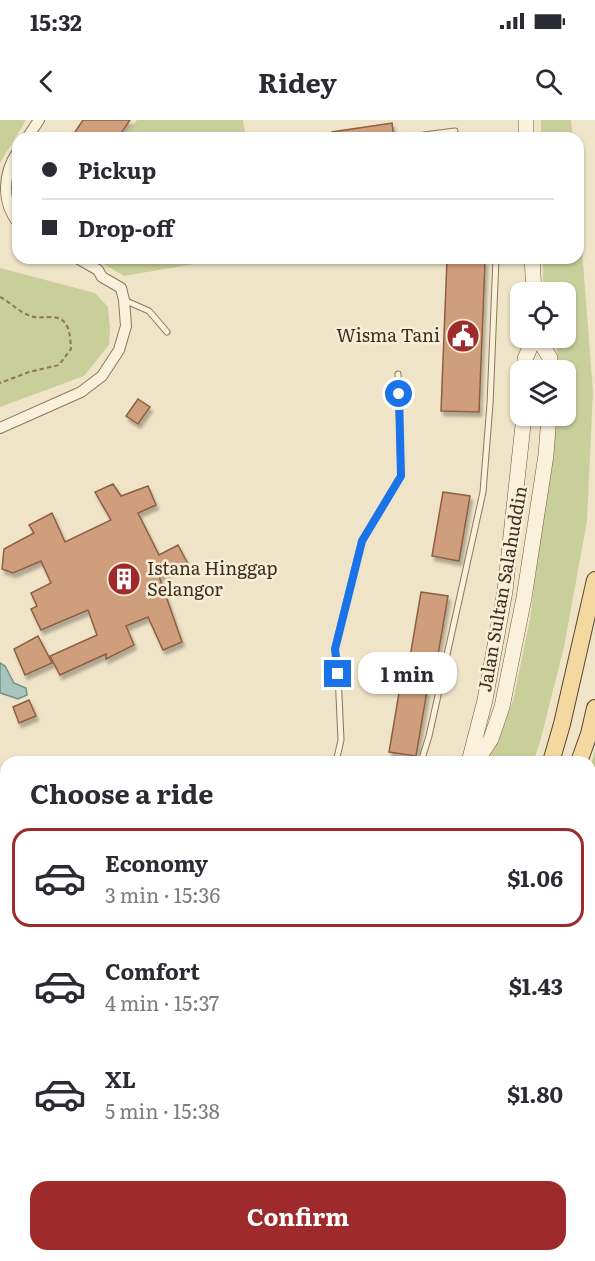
<!DOCTYPE html>
<meta charset="utf-8">
<style>
:root{--surface:#fff;--page:#f2f2f3;--text:#2b2b33;--muted:#7c7c81;--line:#e1e1e2;--accent:#9e2a2b}
body{margin:0;font-family:Literata,serif;background:var(--page);color:var(--text);height:100vh;display:flex;flex-direction:column;font-size:22px;white-space:nowrap}
*{box-sizing:border-box;margin:0}
p{font-size:20px;color:var(--muted)}
.icon{flex:none;width:33px;height:33px;fill:none;stroke:currentColor;stroke-width:2;stroke-linecap:round;stroke-linejoin:round}
.map{position:relative;flex:1;overflow:hidden}
.panel{position:absolute;left:0px;top:636px;width:596px;height:506px;display:flex;flex-direction:column;background:var(--surface);border-radius:18px 18px 0 0;box-shadow:0 2px 4px #0004}
.panel>*{flex:none}
.guide{position:absolute;left:12px;top:12px;width:572px;height:132px;border-radius:18px;box-shadow:0 2px 4px #0004;display:grid;align-content:center;height:132px;padding:0 30px;background:var(--surface)}
.buttons{position:absolute;left:510px;top:162px;display:grid;gap:12px}
.buttons a{display:grid;place-items:center;width:66px;height:66px;border-radius:12px;background:var(--surface);box-shadow:0 2px 4px #0004;font-size:30px}
.end{position:absolute;width:27px;height:27px;margin:-14px;border:8px solid #1a73e8;background:#fff;box-shadow:0 0 0 3px #fff}
.from{border-radius:50%}
.bubble{position:absolute;height:42px;border-radius:18px;background:var(--surface);box-shadow:0 2px 4px #0004;font-size:20px;font-weight:700;line-height:42px;text-align:center}
.guide b{display:flex;align-items:center;gap:21px;height:57px;font-size:22px}
.guide b+b{border-top:2px solid var(--line)}
.guide i{width:15px;height:15px;background:var(--text)}
ul{padding:0;list-style:none}
li{display:flex;align-items:center;gap:18px;height:99px;margin:0 12px 9px;padding:0 18px;border:3px solid transparent;border-radius:18px}
li div{flex:1}
li b{display:block;font-size:22px}
li em{font-style:normal;font-weight:700}
li.active{border-color:var(--accent)}
li>.icon{width:54px;height:54px;stroke-width:1.5}
h2{padding:0 30px;font-size:27px;line-height:72px}
.cta{display:flex;gap:12px;margin-top:auto;padding:12px 30px}
.cta a{flex:1;height:69px;border-radius:18px;background:var(--accent);color:#fff;font-size:24px;font-weight:700;line-height:69px;text-align:center}
.status{display:flex;justify-content:space-between;align-items:center;height:42px;padding:0 30px;background:var(--surface);direction:ltr}
.status svg{height:16px;fill:currentColor}
header{display:flex;justify-content:space-between;align-items:center;height:78px;padding:0 30px;background:var(--surface);font-size:27px;font-weight:700}
.map>svg:first-child{display:block}
</style>
<div class="status"><b>15:32</b><svg viewBox="0 0 49 12"><path d="M0 12V9h3v3zM5 12V6h3v6zM10 12V3h3v9zM15 12V0h3v12zM26 1h20v11H26zM47 4h2v5h-2z"/></svg></div>
<header><svg class="icon" aria-label="back" viewBox="0 0 24 24"><path d="M15 5l-7 7 7 7"/></svg>Ridey<svg class="icon" aria-label="search" viewBox="0 0 24 24"><circle cx="10" cy="10" r="6"/><path d="M15 15l6 6"/></svg></header>
<div class="map">
<svg width="595" height="1141" viewBox="0 0 595 1141">
<defs>
<filter id="shadow"><feDropShadow dx="2.5" dy="4.5" stdDeviation="1.5" flood-color="#0004"/></filter>
</defs>
<rect width="100%" height="100%" fill="#f0e4c8"/>
<g fill="#c9cf9b">
<path d="M0,0h26l-26,43z"/>
<path d="M137,0h106l3,18h-122z"/>
<path d="M541,0h30l2,18h-32z"/>
<path d="M578,78l15,194 -6,129 -23,126 -24,95 -7,20h-46l26,-61 17,-82 26,-203h10v-46h-9v-32h9v-46h-23v-34h35z"/>
<path d="M94,138h134l-104,18z"/>
<path d="M0,148l95,25 13,14 2,22 -1,16 -25,31 -84,31z"/>
<path d="M595,631v48l-5,13v-45z"/>
<path d="M590,870l5,12v259h-100l6,-5h89z"/>
<path d="M66,1136h129l-8,5h-130z"/>
</g>
<path fill="#a9c4bc" stroke="#6f938a" stroke-width="1.5" d="M0,543l5,3 9,17 12,5 1,7 -9,4 -18,-6z"/>
<g fill="#cf9f7d" stroke="#8d5f41" stroke-width="1.5" filter="url(#shadow)">
<path d="M83,0h47l-12,18h-47z"/>
<path d="M392,3l2,15h-61l-1,-6z"/>
<path d="M447,140l38,2 -6,150 -38,-1z"/>
<path d="M138,279l12,8 -12,17 -12,-8z"/>
<path d="M113,364l8,12 27,-10 8,19 -18,8 21,42 19,-10 10,19 -29,12 23,66 -19,8 -15,-33 -22,9 8,19 -28,14v-5l-46,21 -10,-19 47,-21 -9,-25 -47,20 -10,-21 6,-3 -6,-13 20,-10 -10,-22 -28,12 -11,-4 2,-20 30,-16 -5,-8 23,-12 13,29 46,-22 -16,-28z"/>
<path d="M443,372l27,4 -11,65 -27,-5z"/>
<path d="M421,472l27,4 -11,65 -27,-4z"/>
<path d="M38,516l14,27 -27,12 -11,-26z"/>
<path d="M400,567l27,4 -11,65 -27,-4z"/>
<path d="M29,580l7,16 -17,7 -6,-16z"/>
</g>
<g fill="none" stroke-linecap="round" stroke-linejoin="round">
<defs>
<g id="lane">
<path d="M424,18v-3l31,-4 -2,7"/>
<path d="M124,180l25,11 18,21"/>
<path d="M336,642l5,-22 -3,-66 -3,-25 27,-108 39,-65 -3,-102"/>
<path d="M421,642l8,-26 54,-244 7,-88 6,-146"/>
<path d="M0,901l6,-3"/>
<path d="M0,958l6,3"/>
<path d="M0,990l6,3"/>
<path d="M302,1141l3,-5"/>
</g>
<g id="street">
<path d="M27,18l12,-18"/>
<path d="M18,31c-15,22 -17,50 0,72"/>
<path d="M0,308l81,-36 21,-16 17,-26 7,-24 -2,-26 -3,-12 -19,-11 -4,-7 -21,-12"/>
</g>
<g id="secondary">
<path d="M526,0v18"/>
<path d="M532,138l2,34"/>
<path d="M538,218l12,20v12"/>
<path d="M525,250v-11l9,-21"/>
<path d="M469,642l16,-62 20,-109 19,-175"/>
<path d="M476,642l15,-23 11,-32 22,-109 22,-143 3,-39"/>
<path d="M0,828l6,3"/>
</g>
<g id="primary">
<path d="M551,642l11,-38 33,-144"/>
<path d="M579,642l10,-28 6,-26"/>
<path d="M590,715l5,-13"/>
<path d="M0,1131l6,-7"/>
<path d="M27,1141l6,-5"/>
</g>
</defs>
<use href="#lane" stroke="#8d765c" stroke-width="7"/>
<use href="#street" stroke="#8d765c" stroke-width="12"/>
<use href="#secondary" stroke="#6f573f" stroke-width="16"/>
<use href="#primary" stroke="#5b4430" stroke-width="18"/>
<path stroke="#8d765c" stroke-width="2" stroke-dasharray="4.5 3" stroke-linecap="butt" d="M0,177c10,5 18,14 28,18 8,4 15,2 23,2 19,0 19,18 20,32l-12,16 -30,7 -29,11"/>
<use href="#lane" stroke="#faf1dc" stroke-width="5"/>
<use href="#street" stroke="#faf1dc" stroke-width="10"/>
<use href="#secondary" stroke="#faf1dc" stroke-width="15"/>
<use href="#primary" stroke="#f3d9a0" stroke-width="16"/>
</g>
<g fill="none" stroke-linecap="round" stroke-linejoin="round">
<path stroke="#1a73e8" stroke-width="8" d="M338,554l-3,-25 27,-108 39,-65 -2,-82"/>
</g>
<defs>
<symbol id="civic-disc" viewBox="-11 -11 22 22"><circle r="9.5" fill="#9e2a2b" stroke="#f7eed8"/><path d="M-.6-6.5H3V-4.5H.6V-3L4-1V1h2V6H-6V1h2V-1L-.6-3ZM-1.2 2.5V6h2.4V2.5Z" fill="#fff"/></symbol>
<symbol id="building-disc" viewBox="-11 -11 22 22"><circle r="9.5" fill="#9e2a2b" stroke="#f7eed8"/><path d="M-4-6H4V6H1V3H-1V6H-4ZM-2.5-4.3h1.7v1.8h-1.7ZM.8-4.3h1.7v1.8H.8ZM-2.5-1h1.7V.8h-1.7ZM.8-1h1.7V.8H.8Z" fill="#fff"/></symbol>
</defs>
<g fill-rule="evenodd">
<use href="#civic-disc" x="444" y="197" width="38" height="38"/>
<use href="#building-disc" x="105" y="440" width="38" height="38"/>
</g>
<g text-anchor="middle" stroke-width="5" stroke-linejoin="round" paint-order="stroke">
<g font-size="18" fill="#3d2e20" stroke="#f7eed8" text-anchor="end">
<text x="440" y="222">Wisma Tani</text>
<text x="147" y="455" text-anchor="start">Istana Hinggap<tspan x="147" dy="21">Selangor</tspan></text>
</g>
<g font-size="18" fill="#3d2e20" stroke="#f7eed8">
<text transform="translate(503 469) rotate(-80)" y="6">Jalan Sultan Salahuddin</text>
</g>
</g>
</svg>
<div class="buttons">
<a><svg class="icon" aria-label="locate" viewBox="0 0 24 24"><circle cx="12" cy="12" r="6"/><path d="M12 2v4M12 18v4M2 12h4M18 12h4"/></svg></a>
<a><svg class="icon" aria-label="layers" viewBox="0 0 24 24"><path d="M12 4l9 5-9 5-9-5zM3 14l9 5 9-5"/></svg></a>
</div>
<i class="end from" style="left:399px;top:274px"></i>
<i class="end" style="left:338px;top:554px"></i>
<div class="bubble" style="left:358px;top:532px;width:99px">1 min</div>
<div class="guide">
<b><i class="from"></i>Pickup</b>
<b><i></i>Drop-off</b>
</div>
<section class="panel">
<h2>Choose a ride</h2>
<ul>
<li class="active"><svg class="icon" aria-label="car" viewBox="0 0 24 24"><path d="M5 17H2v-5l4-1 3-4h7l3 4 3 1v5h-3M9 17h6M6 11h13"/><circle cx="7" cy="17" r="2"/><circle cx="17" cy="17" r="2"/></svg><div><b>Economy</b><p>3 min · 15:36</p></div><em>$1.06</em></li>
<li><svg class="icon" aria-label="car" viewBox="0 0 24 24"><path d="M5 17H2v-5l4-1 3-4h7l3 4 3 1v5h-3M9 17h6M6 11h13"/><circle cx="7" cy="17" r="2"/><circle cx="17" cy="17" r="2"/></svg><div><b>Comfort</b><p>4 min · 15:37</p></div><em>$1.43</em></li>
<li><svg class="icon" aria-label="car" viewBox="0 0 24 24"><path d="M5 17H2v-5l4-1 3-4h7l3 4 3 1v5h-3M9 17h6M6 11h13"/><circle cx="7" cy="17" r="2"/><circle cx="17" cy="17" r="2"/></svg><div><b>XL</b><p>5 min · 15:38</p></div><em>$1.80</em></li>
</ul>
<div class="cta"><a>Confirm</a></div>
</section>
</div>
